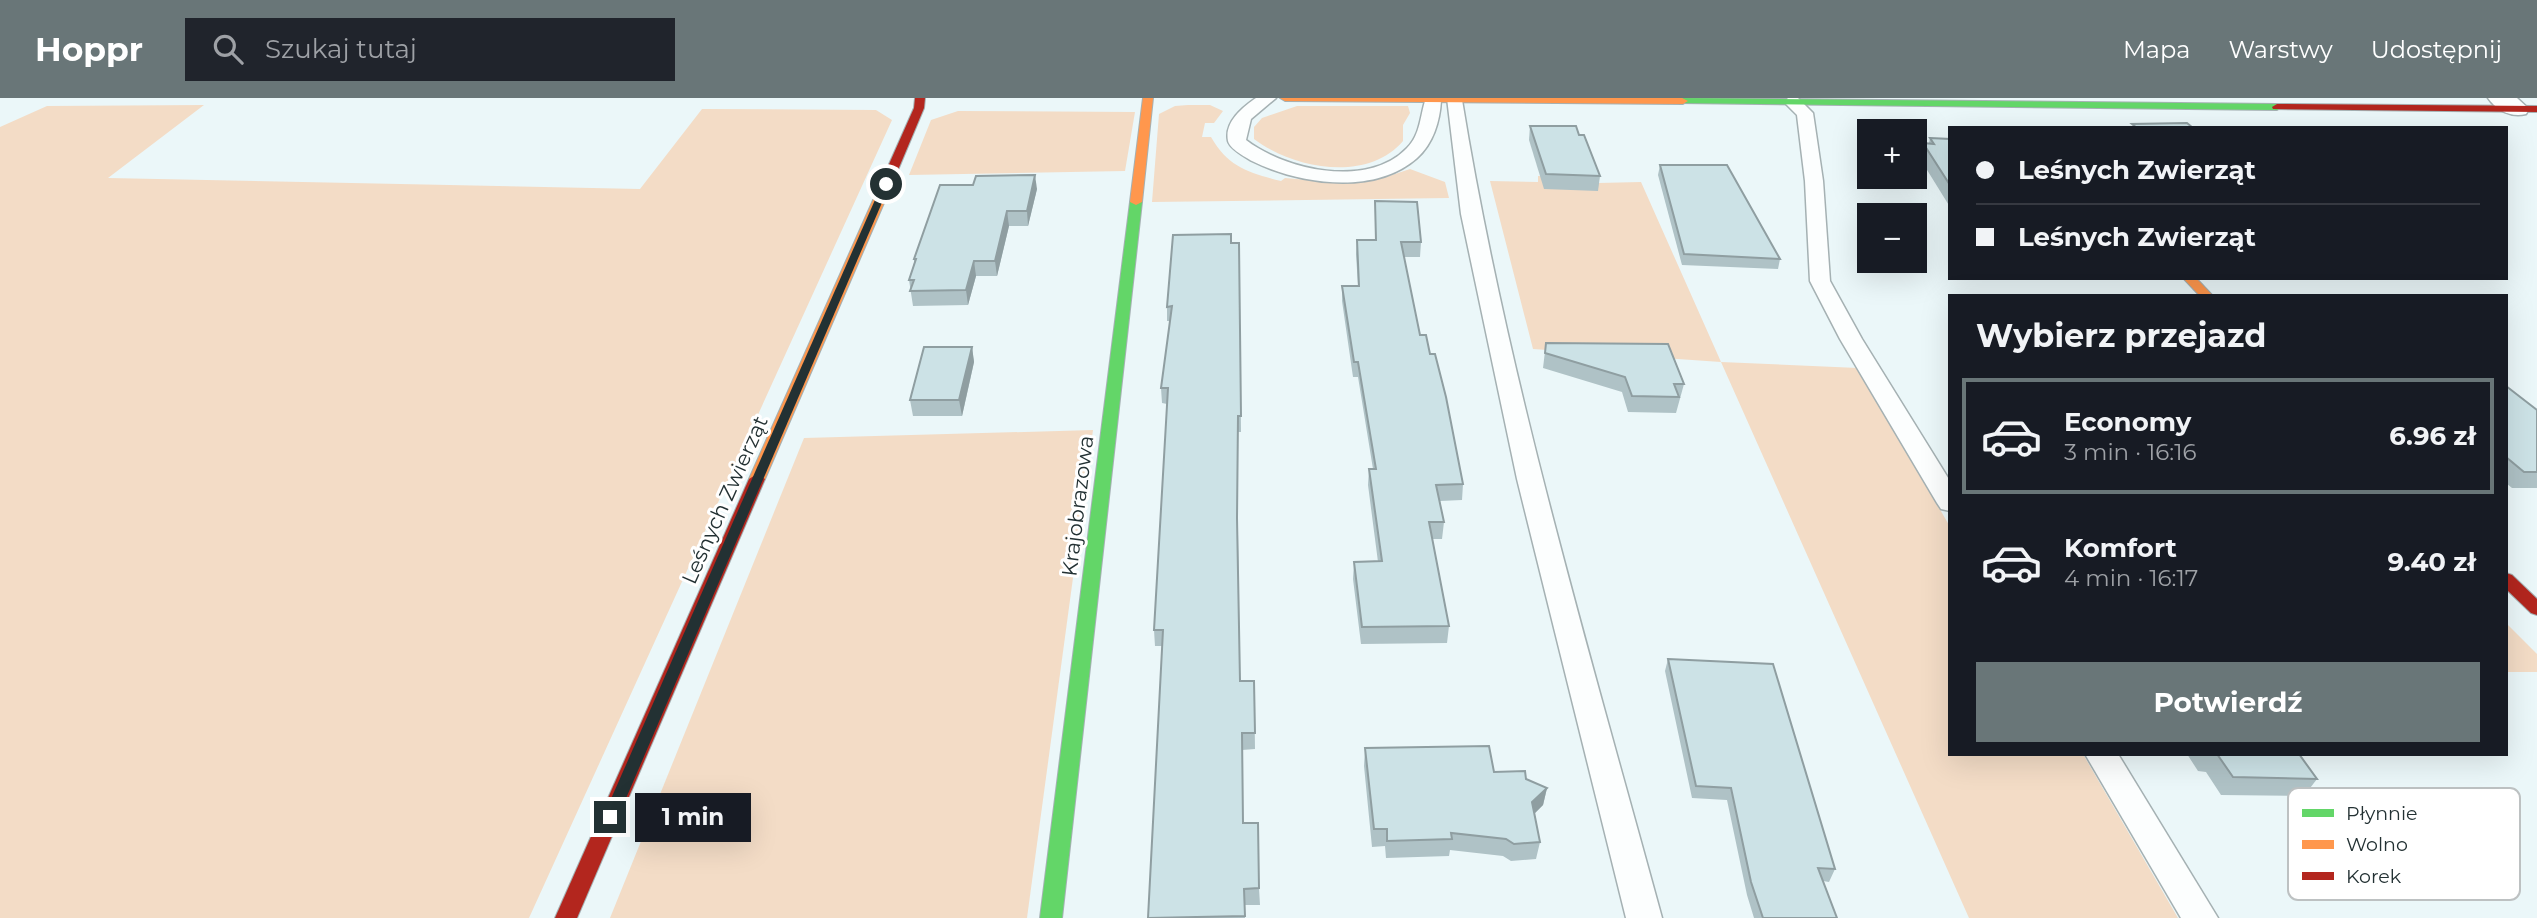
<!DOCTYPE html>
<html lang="pl">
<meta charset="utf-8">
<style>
:root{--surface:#171b24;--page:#20242c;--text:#f1f3f6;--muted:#9ea1a6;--line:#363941;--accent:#697678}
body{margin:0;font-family:Montserrat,sans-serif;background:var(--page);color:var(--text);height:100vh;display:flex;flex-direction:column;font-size:26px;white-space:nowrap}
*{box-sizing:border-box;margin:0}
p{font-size:23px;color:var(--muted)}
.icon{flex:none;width:38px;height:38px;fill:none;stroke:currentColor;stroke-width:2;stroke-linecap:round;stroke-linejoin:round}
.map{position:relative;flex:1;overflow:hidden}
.panel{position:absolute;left:1948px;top:196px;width:560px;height:462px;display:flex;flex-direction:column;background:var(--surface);border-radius:0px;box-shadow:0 7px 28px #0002}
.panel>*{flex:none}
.hud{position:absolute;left:1948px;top:28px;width:560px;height:154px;border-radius:0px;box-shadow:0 7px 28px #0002;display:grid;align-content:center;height:154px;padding:0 28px;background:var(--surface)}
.fabs{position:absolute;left:1857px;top:21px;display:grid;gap:14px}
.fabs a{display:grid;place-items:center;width:70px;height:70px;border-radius:0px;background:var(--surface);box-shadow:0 7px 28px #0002;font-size:35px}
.end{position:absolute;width:32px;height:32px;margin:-16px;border:9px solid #233133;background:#fff;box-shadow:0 0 0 4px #fff}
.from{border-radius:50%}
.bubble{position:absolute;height:49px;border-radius:0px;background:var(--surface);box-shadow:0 7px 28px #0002;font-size:23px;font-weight:700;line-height:49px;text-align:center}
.hud b{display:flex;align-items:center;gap:24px;height:66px;font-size:26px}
.hud b+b{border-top:2px solid var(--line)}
.hud i{width:18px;height:18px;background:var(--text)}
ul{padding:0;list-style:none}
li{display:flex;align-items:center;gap:21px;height:116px;margin:0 14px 10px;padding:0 14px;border:4px solid transparent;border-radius:0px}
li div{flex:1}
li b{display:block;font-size:26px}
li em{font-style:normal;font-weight:700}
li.selected{border-color:var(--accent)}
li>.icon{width:63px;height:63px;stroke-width:1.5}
h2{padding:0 28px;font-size:32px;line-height:84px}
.action{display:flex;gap:14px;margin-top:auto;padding:14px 28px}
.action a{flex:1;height:80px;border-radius:0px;background:var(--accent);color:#fff;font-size:28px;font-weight:700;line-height:80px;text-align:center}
header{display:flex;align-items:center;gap:42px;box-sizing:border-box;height:98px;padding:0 35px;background:var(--accent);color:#fff}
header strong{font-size:33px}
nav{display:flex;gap:38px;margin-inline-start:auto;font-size:24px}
.search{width:490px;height:63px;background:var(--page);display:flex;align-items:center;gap:18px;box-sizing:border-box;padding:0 24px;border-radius:0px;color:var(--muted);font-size:26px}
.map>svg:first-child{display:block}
</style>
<header>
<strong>Hoppr</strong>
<div class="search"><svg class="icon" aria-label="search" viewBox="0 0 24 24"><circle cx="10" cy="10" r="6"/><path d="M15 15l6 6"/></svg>Szukaj tutaj</div>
<nav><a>Mapa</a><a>Warstwy</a><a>Udostępnij</a></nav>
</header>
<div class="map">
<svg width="2537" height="820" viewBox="0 0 2537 820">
<rect width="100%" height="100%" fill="#ebf7f9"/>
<g fill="#f3dcc6">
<path d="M204,7l-96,73 532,11 62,-80 174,1 16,10 -363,798h-529v-791l47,-21z"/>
<path d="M1188,7h22l13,6 -9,12h-9l-3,14h9c17,30 38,36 70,44l4,-3 58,5 40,-5 27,-9 35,13 4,16 -297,4 7,-88 16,-8z"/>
<path d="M1297,8h111l2,7 -7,12v16c-36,42 -109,28 -149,-2v-12l8,-9z"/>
<path d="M958,13l177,1 -10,59 -216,4 22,-55z"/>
<path d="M1538,78l58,2 2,5 43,-1 80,180 137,6 91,157 1,229h133l95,164h-209l-248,-556 -188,-13 -43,-168 48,1z"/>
<path d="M1093,332l-66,488h-417l194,-480z"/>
<path d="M2506,525l31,31v18h-31z"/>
</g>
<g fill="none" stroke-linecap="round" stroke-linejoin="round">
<defs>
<g id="lane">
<path d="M1256,0h20l-25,21 -5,21c39,30 122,49 161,8 14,-14 13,-33 19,-50l15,2c-1,21 -8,44 -24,58 -43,38 -118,26 -165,3 -7,-4 -22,-12 -24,-20 -4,-19 15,-34 28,-43z"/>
<path d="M1447,0l15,2c45,277 126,547 200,818h-36l-109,-439 -56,-265z"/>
<path d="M1788,0h10l15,15 10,68 7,100 32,58 88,142v30l-9,-2 -4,-6 -97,-164 -30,-58 -5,-100 -8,-66 -13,-13z"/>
<path d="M2085,656h33l100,164h-37z"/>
</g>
<path id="street" d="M2488,0h29l12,11 -3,5c-15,4 -30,-4 -38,-16z"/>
<g id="fast">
<path d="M1683,0l594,6 5,3 -5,3 -598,-7v-4z"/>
<path d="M1136,101l6,3 -80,716h-22l90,-716z"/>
</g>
<g id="slow">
<path d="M1143,0h10l-11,104 -6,3 -6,-3z"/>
<path d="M1280,0h402l6,3 -5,3 -398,-3z"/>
<path d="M884,88l6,3 -125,290 -8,5 -5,-2 -3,-3 129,-290z"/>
<path d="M2183,180h13l17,18h-13z"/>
</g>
<g id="jam">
<path d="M915,0h10l-1,10 -34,81 -10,2 -2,-2 36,-81z"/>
<path d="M2277,6l260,2v6l-264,-3 -1,-2z"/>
<path d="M757,376l8,5 -188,439h-22l194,-439z"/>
<path d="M2506,475l6,2 25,24v16l-6,-2 -25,-24z"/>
</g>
</defs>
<use href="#lane" stroke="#a5b1b3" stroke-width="3"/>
<use href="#street" stroke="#a5b1b3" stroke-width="3"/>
<use href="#fast" stroke="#a5b1b3" stroke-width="2"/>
<use href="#slow" stroke="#a5b1b3" stroke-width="2"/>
<use href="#jam" stroke="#a5b1b3" stroke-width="2"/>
<use href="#lane" fill="#fcfefe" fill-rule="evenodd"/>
<use href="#street" fill="#fcfefe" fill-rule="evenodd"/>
<use href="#fast" fill="#63d668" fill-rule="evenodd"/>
<use href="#slow" fill="#ff974d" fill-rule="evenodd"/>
<use href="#jam" fill="#b3261e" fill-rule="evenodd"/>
</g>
<g fill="#afc2c6">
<path d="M1530,28l49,9 21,41 -2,15 -54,-2 -15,-49z"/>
<path d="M1930,40l20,1v68l-31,-50 4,-14h6z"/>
<path d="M1660,67l120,94 -2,10 -96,-4 -24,-90z"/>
<path d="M1037,91l-9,37h-19l-12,50h-21l-8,29 -55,1 -4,-26 5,-17v-4z"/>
<path d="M1375,103l46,41 -1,15h-16l16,78 43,149 -1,16 -22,1 4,21 -2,17h-10l17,87 -2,17 -86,1 -8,-65 1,-17h24l-10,-77 1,-16h4l-15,-92h-5l-11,-76v-15h16l-2,-32 1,-14h18z"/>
<path d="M1231,145h8l2,189h-3v102l2,147h14l1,68 -13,1 1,73 16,65 1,17h-15v13h-97l15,-272h-8l-1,-16 13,-226 -5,-1 -1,-15 9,-67h-3v-14z"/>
<path d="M1546,245l138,41 -8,29 -48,-1 -6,-20 -79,-24z"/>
<path d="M972,249l2,15 -12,54h-49l-3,-16z"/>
<path d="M2506,288l31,24v78h-25l-6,-5z"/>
<path d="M1668,561l167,210 -6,13 -6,-1 14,37h-83l-7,-23 -20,-95 -35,-2 -27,-127z"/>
<path d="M1365,650l161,31 21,9 -4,17 -9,9 6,28 -4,17 -25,2 -8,-5 -53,-6 -1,6 -63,2 -1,-12 -13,1 -8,-81z"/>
<path d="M2187,656h112l18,25 -13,17 -83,-1 -15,-23 -8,-1z"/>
</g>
<g fill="#8f9ea1">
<path d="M1035,77l2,14 -9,37 -1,-15z"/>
<path d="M1007,113l2,15 -12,50 -2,-15z"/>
<path d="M974,163l2,15 -8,29 -2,-15z"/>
<path d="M972,249l2,15 -12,54 -3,-16z"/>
<path d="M1547,690l-4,17 -14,14 3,-17z"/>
</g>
<g fill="#cce2e6" stroke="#8f9ea1" stroke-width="2">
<path d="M2187,25l6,5h-56l-5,-4z"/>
<path d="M1530,28h46l3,9h5l16,41 -54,-2z"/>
<path d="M1930,40l20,1v46l-27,-42 11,1z"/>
<path d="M1660,67h67l53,94 -96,-5z"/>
<path d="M1035,77l-8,36h-20l-12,50h-21l-8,29 -56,1 4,-11h-5l7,-21h-2l26,-74h33l3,-9z"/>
<path d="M1375,103l42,1 4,40h-20l19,93h6l4,19h5l11,43 17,87 -27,1 8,37h-15l20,104 -87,1 -8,-65 28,-1 -13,-92h7l-18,-107h-4l-12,-76h17l-2,-46h19z"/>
<path d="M1231,136v9h8l2,173h-3l-1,102 3,163h14l1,52h-13l1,90h15l1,65 -15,1 1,27 -97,2 15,-288h-9l14,-242h-7l11,-82 -5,1 6,-72z"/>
<path d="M2038,197h57l1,1h-57z"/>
<path d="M1546,245l122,1 16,40h-10l5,13 -47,-1 -7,-19 -80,-24z"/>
<path d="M924,249h48l-13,53h-49z"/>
<path d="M2506,288l31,24v62h-13l-18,-15z"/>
<path d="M1668,561l105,5 62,205 -17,-1 19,50h-74l-12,-36 -20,-94 -35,-2z"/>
<path d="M1489,648l5,26 31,-1 1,8 21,9 -15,14 8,40 -26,2 -8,-5 -55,-6 1,6 -65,2v-12h-13l-9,-81z"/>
<path d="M2215,656h84l18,25 -84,-2 -16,-23z"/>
</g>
<path fill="#233133" d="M886,84l4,2 -272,633 -2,4h-11l-2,-4 279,-633z"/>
<g text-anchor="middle" stroke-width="6" stroke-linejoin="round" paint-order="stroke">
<g font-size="21" fill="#233133" stroke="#fff">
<text transform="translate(725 402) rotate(-66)" y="7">Leśnych Zwierząt</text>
<text transform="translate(1078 408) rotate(-83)" y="7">Krajobrazowa</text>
</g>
</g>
<rect x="2288" y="690" width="232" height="112" rx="10" fill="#fff" stroke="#bdc1c2" stroke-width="2"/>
<rect x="2302" y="711" width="32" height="8" fill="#63d668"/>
<rect x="2302" y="742" width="32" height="9" fill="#ff974d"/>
<rect x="2302" y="774" width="32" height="8" fill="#b3261e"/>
<g font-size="19" fill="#233133">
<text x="2346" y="722">Płynnie</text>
<text x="2346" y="753">Wolno</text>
<text x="2346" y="785">Korek</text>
</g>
</svg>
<div class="fabs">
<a>+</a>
<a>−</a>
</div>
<i class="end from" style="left:886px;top:86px"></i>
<i class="end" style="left:610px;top:719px"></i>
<div class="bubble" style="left:635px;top:695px;width:116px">1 min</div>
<div class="hud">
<b><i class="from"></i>Leśnych Zwierząt</b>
<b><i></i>Leśnych Zwierząt</b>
</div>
<section class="panel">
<h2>Wybierz przejazd</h2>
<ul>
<li class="selected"><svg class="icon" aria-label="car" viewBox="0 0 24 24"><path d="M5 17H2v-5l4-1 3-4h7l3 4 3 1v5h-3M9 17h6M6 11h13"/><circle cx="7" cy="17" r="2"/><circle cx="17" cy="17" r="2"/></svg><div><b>Economy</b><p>3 min · 16:16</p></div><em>6.96 zł</em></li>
<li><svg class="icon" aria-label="car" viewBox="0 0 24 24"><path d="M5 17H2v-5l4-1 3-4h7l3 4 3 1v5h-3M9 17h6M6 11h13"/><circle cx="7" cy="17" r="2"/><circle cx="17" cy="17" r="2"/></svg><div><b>Komfort</b><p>4 min · 16:17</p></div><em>9.40 zł</em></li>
</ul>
<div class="action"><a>Potwierdź</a></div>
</section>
</div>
